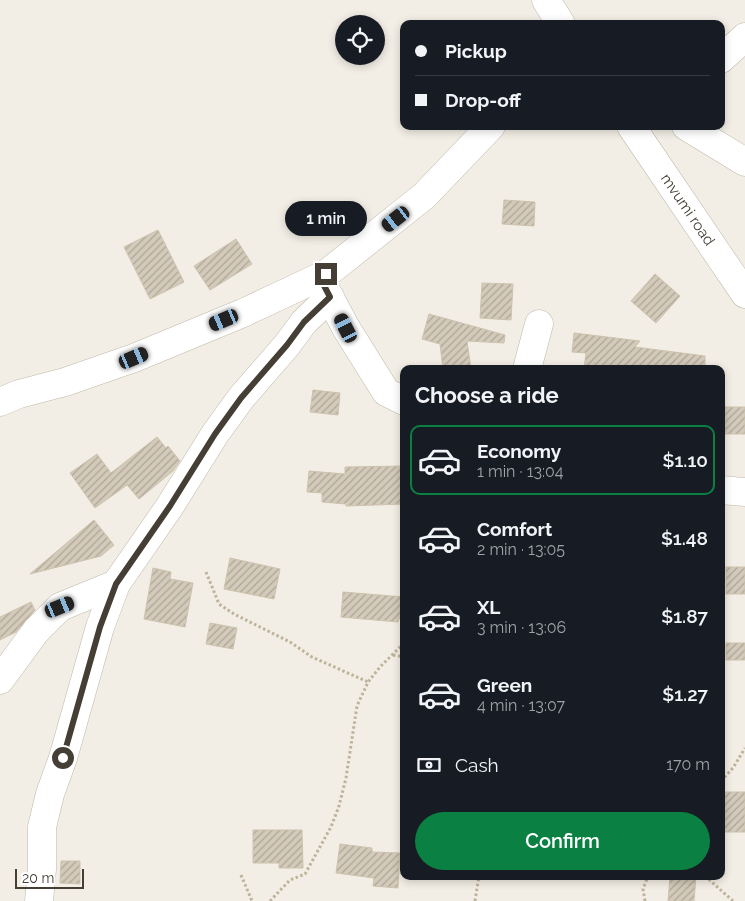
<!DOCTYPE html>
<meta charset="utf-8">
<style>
:root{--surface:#171b24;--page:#20242c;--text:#f1f3f6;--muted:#9ea1a6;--line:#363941;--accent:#0b8043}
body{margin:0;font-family:Raleway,sans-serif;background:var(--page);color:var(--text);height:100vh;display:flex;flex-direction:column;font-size:19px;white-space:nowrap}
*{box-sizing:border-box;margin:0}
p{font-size:16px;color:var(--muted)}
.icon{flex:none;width:28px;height:28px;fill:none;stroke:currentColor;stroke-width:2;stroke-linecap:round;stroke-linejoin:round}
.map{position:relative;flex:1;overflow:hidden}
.details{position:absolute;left:400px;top:365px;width:325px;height:515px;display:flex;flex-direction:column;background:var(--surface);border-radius:10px;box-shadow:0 2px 8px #0003}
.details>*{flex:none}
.top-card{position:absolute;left:400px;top:20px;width:325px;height:110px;border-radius:10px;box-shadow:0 2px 8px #0003;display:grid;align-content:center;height:110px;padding:0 15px;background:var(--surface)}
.buttons{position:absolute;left:335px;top:15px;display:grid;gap:10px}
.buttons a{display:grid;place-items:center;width:50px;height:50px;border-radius:50%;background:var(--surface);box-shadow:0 2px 8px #0003;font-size:25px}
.scale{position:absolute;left:15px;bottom:12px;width:69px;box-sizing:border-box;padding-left:5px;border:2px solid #443e35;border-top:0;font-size:14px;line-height:18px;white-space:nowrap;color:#443e35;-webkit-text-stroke:4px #fff;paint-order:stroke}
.end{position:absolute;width:22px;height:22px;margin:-11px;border:6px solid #443e35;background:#fff;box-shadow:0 0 0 2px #fff}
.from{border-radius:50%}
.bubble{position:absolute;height:35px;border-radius:18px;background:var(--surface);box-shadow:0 2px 8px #0003;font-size:16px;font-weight:600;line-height:35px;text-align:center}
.car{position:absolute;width:15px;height:30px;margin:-15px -8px;border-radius:6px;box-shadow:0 0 4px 1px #0007;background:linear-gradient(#222 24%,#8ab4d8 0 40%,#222 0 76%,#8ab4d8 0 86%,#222 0)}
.top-card b{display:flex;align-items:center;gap:18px;height:48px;font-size:19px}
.top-card b+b{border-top:1px solid var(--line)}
.top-card i{width:12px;height:12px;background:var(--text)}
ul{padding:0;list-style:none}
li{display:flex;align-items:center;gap:15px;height:70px;margin:0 10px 8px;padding:0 5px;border:2px solid transparent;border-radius:10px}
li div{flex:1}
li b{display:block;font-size:19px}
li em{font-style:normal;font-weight:600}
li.current{border-color:var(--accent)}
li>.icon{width:45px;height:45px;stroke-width:1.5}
h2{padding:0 15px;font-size:22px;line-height:60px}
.pay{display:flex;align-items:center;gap:12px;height:55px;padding:0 15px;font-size:19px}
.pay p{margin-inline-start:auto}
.action{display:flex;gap:10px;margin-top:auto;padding:10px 15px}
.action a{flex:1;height:58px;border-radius:30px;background:var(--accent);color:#fff;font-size:20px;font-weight:600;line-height:58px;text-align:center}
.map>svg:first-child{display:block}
</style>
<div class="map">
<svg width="745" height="901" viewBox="0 0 745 901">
<defs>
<pattern id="building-hatch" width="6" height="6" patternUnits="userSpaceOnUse" patternTransform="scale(1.25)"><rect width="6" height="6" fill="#d3caba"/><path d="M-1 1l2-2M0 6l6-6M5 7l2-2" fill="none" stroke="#ada598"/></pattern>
</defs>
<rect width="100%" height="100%" fill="#f2eee5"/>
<g fill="url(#building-hatch)" stroke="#cec2ae">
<path d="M504,200l31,2 -1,24 -32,-2z"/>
<path d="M158,230l26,52 -34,17 -26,-52z"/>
<path d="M236,239l16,25 -42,26 -16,-24z"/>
<path d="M655,274l25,22 -24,27 -25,-22z"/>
<path d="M482,283l31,1 -2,36 -31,-2z"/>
<path d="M429,314l76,21 -1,8 -37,-2 4,28h-28l-3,-25 -18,-5z"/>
<path d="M574,333l66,8 -5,6 70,9v13h-121l2,-16 -14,-1z"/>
<path d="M313,390l27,3 -2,22 -28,-3z"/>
<rect x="725" y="407" width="20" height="27"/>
<path d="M157,437l9,11 2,-2 12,15 -7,10 -34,28 -12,-14 -32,23 -25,-35 27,-19 14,19z"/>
<path d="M404,466v38l-58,2v-2l-24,-2v-9l-15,-1 2,-21 36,3v-7z"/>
<path d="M94,520l20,25 -13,11 -71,18z"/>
<path d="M230,558l50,11 -6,30 -50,-10z"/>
<rect x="726" y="567" width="19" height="27"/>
<path d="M153,568l18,4 -1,7 23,4 -8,44 -41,-8z"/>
<path d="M343,592l61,5v8l-6,17 -57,-5z"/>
<path d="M31,602l4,8 -19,22 -16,8v-23z"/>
<path d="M210,623l27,5 -4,21 -27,-5z"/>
<rect x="726" y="643" width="19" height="17"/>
<rect x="721" y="792" width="24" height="40"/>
<path d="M253,830h49l1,38h-24v-5h-26z"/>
<path d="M340,844l32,4v4l28,1 -2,35 -25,-2 1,-8 -38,-5z"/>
<path d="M61,861h19v23l-20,-1z"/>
<path d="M670,876h26l-2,25h-26z"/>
</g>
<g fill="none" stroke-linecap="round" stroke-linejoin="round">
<defs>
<g id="minor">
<path d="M546,0l15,24"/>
<path d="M721,59l24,-22"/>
<path id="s1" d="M631,126l114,168"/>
<path d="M686,126l59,36"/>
<path d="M321,281l25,47 40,64 18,9"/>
<path d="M527,369l12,-45"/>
<path d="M0,402l19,-8 46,-12 69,-24 109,-45 83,-39 98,-78 67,-70"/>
<path d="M721,490l24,2"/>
<path d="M0,680l36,-49 24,-24 56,-23"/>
<path d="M39,901l3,-32v-42l8,-33 13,-36 37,-131 16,-43 54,-78 45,-72 26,-36 46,-53 17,-23 26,-25"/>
</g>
</defs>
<use href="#minor" stroke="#c0b9aa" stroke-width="29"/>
<g stroke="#beb299" stroke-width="3" stroke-dasharray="2.5 2.5" stroke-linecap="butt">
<path d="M206,572l13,32 15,10 56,28 22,15 56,25"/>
<path d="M393,655l11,2"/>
<path d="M721,781l12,-13 12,-20"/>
<path d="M241,875l11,26"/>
<path d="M705,876l28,25"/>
<path d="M270,901l20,-21 15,-6 26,-47 8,-21 7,-28 11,-72 11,-24 12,-15 24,-24"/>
<path d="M475,901l4,-25"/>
<path d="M645,901l-2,-12 5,-13"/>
</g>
<use href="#minor" stroke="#fff" stroke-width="28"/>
</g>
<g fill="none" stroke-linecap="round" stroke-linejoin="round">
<path stroke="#443e35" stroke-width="6" d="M63,758l37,-131 16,-43 54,-78 45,-72 26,-36 46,-53 17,-23 26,-25 -10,-19 6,-4"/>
</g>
<g text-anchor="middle" stroke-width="4" stroke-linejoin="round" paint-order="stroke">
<g font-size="15" fill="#443e35" stroke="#fff">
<text dy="5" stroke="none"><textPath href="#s1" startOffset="101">mvumi road</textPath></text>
</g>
</g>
</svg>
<div class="buttons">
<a><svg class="icon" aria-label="locate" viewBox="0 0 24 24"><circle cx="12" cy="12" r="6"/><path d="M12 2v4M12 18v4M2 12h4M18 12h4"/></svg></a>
</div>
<div class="scale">20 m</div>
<i class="end from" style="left:63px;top:758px"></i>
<i class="end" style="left:326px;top:274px"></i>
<div class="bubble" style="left:285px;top:201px;width:82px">1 min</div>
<i class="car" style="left:396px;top:219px;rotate:232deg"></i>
<i class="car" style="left:224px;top:320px;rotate:247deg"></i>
<i class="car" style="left:346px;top:328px;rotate:333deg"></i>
<i class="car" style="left:134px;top:358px;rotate:67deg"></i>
<i class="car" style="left:60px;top:607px;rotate:68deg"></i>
<div class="top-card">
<b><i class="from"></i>Pickup</b>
<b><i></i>Drop-off</b>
</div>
<section class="details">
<h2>Choose a ride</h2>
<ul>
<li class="current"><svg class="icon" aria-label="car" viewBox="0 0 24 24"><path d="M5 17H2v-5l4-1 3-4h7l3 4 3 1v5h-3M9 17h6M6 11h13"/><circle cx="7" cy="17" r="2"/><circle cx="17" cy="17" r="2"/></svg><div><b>Economy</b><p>1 min · 13:04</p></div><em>$1.10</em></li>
<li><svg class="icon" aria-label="car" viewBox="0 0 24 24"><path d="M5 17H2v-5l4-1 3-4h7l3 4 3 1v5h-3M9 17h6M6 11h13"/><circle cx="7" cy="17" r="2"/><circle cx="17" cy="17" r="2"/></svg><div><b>Comfort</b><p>2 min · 13:05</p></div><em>$1.48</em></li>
<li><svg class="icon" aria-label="car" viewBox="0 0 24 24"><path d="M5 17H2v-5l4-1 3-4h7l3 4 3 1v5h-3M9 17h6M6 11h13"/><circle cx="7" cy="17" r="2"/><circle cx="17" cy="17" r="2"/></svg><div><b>XL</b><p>3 min · 13:06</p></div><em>$1.87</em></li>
<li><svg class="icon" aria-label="car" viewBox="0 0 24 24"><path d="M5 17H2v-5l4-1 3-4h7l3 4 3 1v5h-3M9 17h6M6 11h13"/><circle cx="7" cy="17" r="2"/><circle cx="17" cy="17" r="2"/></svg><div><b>Green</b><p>4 min · 13:07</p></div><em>$1.27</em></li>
</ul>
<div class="pay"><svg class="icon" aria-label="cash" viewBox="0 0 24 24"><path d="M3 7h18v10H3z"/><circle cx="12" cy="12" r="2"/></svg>Cash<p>170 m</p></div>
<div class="action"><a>Confirm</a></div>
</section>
</div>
